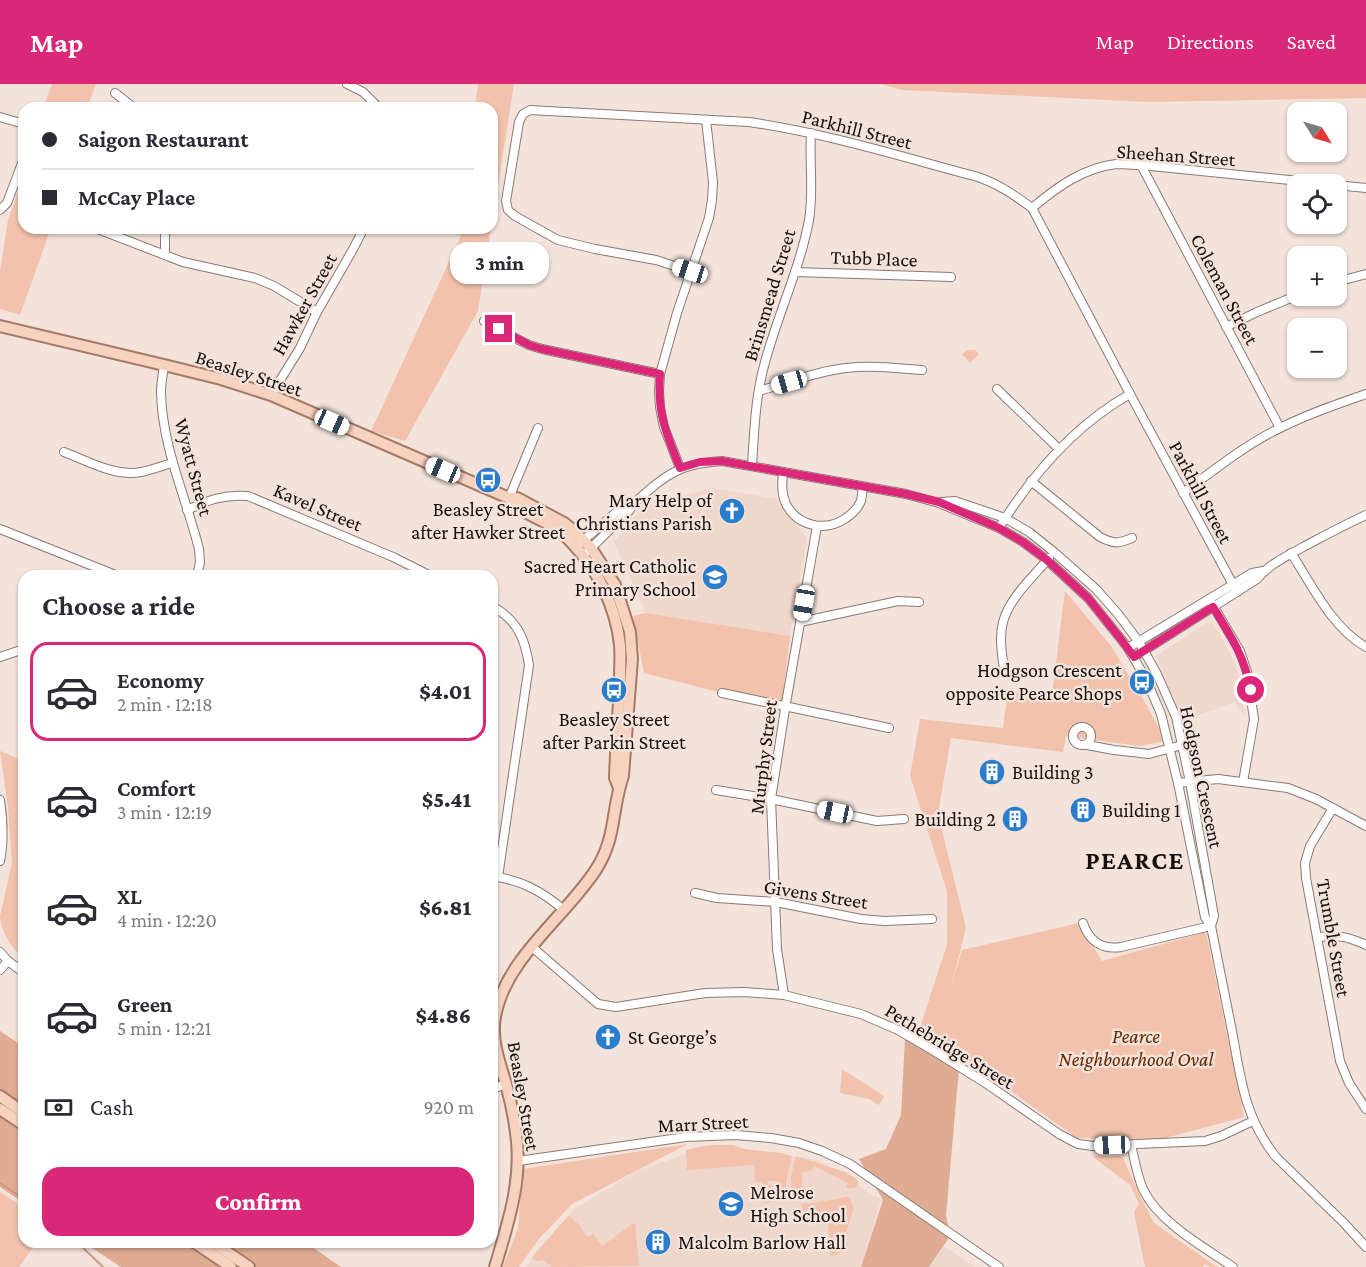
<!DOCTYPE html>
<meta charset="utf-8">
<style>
:root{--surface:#fff;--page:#f7f7f7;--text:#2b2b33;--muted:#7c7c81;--line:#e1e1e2;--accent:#db2777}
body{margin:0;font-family:"Crimson Pro",serif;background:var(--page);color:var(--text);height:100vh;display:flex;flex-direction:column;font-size:22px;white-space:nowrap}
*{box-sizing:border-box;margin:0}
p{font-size:20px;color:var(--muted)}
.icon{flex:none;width:33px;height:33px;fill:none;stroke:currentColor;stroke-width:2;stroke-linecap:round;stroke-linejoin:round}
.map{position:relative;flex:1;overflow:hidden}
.details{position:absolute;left:18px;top:486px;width:480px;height:678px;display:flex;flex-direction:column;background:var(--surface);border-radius:18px;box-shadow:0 2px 4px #0004}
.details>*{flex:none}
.hud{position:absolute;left:18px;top:18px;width:480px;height:132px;border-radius:18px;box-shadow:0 2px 4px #0004;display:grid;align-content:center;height:132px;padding:0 24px;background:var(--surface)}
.needle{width:39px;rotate:127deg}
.buttons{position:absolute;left:1287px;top:18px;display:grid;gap:12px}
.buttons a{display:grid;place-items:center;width:60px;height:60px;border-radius:12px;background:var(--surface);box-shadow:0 2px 4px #0004;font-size:30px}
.end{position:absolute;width:27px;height:27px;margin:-14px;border:8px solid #db2777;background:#fff;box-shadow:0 0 0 3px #fff}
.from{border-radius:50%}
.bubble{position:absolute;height:42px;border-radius:18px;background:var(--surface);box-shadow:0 2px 4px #0004;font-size:20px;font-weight:800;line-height:42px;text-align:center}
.car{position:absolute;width:18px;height:36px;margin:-18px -9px;border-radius:8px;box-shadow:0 0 4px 2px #0007;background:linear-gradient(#fff 24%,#345 0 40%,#fff 0 76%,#345 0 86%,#fff 0)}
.hud b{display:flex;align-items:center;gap:21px;height:57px;font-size:22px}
.hud b+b{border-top:2px solid var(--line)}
.hud i{width:15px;height:15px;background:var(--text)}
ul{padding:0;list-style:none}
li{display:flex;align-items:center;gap:18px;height:99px;margin:0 12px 9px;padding:0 12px;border:3px solid transparent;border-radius:18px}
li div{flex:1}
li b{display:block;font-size:22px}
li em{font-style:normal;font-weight:800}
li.active{border-color:var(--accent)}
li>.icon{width:54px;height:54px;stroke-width:1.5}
h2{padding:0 24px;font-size:27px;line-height:72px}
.pay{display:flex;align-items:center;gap:15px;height:66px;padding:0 24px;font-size:22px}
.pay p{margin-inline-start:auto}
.primary-button{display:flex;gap:12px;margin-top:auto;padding:12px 24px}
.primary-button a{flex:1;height:69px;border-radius:18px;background:var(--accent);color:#fff;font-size:24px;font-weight:800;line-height:69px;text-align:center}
header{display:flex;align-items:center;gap:36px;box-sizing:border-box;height:84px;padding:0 30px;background:var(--accent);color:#fff}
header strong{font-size:28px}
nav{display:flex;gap:33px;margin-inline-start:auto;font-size:21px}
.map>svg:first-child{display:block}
</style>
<header>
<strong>Map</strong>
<nav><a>Map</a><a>Directions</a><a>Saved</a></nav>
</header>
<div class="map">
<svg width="1366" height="1183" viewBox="0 0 1366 1183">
<rect width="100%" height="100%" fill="#f3e3db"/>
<g fill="#f0d7cc">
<path d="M712,404l65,11 30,39 -17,98 -144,-23 -32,-71 31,-37z"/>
<path d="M1208,538l5,1 20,36 9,25 3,32 -11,-14 -51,19 -27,-65z"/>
<path d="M712,1061l106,15 63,40 -20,67h-335l13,-19 36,-39 62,-38z"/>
<path d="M944,1162l31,21h-45z"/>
</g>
<g fill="#f2c2ac">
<path d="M52,0h44l-9,24h-44z"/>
<path d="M478,0h36l-22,139v-115h-17z"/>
<path d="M881,0h485v14l-218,4 -246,-12z"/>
<path d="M24,91v53h27l-31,87 -20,-6v-37l8,-52z"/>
<path d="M462,144h29l-13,83 -73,130 -34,-10 89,-193z"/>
<path d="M967,266h8l4,4 -9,9 -8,-9z"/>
<path d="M1065,507l46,55 36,60 19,35 -27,5 -73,-10 -3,16 -112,-14 -13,76 28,114 -16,63 12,-41 117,-27 23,38 104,-29 38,185 -82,22 -85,-1 -138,-98 -20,-9 28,-87v-53l-37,-115 10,-57 83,9 5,-37 44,4z"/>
<path d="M646,529l144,23 -8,65 -60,-8 -78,-20 -11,-57z"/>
<path d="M0,667l24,10v198c-11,-8 -24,-30 -24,-43l12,-53 -4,-56z"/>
<path d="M842,985l42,27 -5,9 -10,-6 -29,-6z"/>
<path d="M688,1060l-116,60 -34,36 -19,27h-16l15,-39 5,-59z"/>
<path d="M713,1061h20l11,4 37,4 11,3 -6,26 1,18 -12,2 -1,-18h3v-3h-9v4l4,-1 1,18 -10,1 -1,-21h-7l-1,-17 -67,5 -1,-20 12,-3z"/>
<path d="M796,1072l49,16 13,8v6l-5,2h-7l2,-5 -34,-17 -3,5 -9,1 1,26h-11l-1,-21z"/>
<path d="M1092,1072h30l22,48 10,19 63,44h-7l-5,-3 -2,3h-58l-11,-55 5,-8 -9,-19z"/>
<path d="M0,1108l24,16v34h13l-18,25h-19z"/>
<path d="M847,1113h2l5,11 -11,34 6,1c-3,9 -11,12 -19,13l-2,-38 -25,2 -1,-16 11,-1z"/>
<path d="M569,1131l11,11 7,11 6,-3 9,12 32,-23 1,1 4,42 -87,1 -9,-7 -6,1 -5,-3z"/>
</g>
<g fill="#dfab93">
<path d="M0,947l24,16v156l-24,-16z"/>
<path d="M905,955l54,30 -13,146 4,21 -21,31h-68l22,-67 -24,-41 27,-10 15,-34z"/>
<path d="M83,1158h222l36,25h-220z"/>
</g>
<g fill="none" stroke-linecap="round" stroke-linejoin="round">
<g stroke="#cb9880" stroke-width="2">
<path d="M0,1099l24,16"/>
<path d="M77,1158l26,25"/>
</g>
<defs>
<g id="minor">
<path d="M347,0l16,8 16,16"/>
<path d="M115,9l19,15"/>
<path d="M0,33l24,7"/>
<path d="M1141,81l139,263"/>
<path d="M1336,101l30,3"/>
<path d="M1032,124c25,-21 51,-40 84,-44 8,0 17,1 25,1l188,19"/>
<path d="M0,126l7,-7 17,-45"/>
<path d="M95,144l88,34 72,16 19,8 43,26"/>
<path d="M165,170v-26"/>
<path d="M690,187l-34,-11 -61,-11 -37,-9 -43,-24 -7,-6 -2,-9 13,-79 4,-8 7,-4 219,12c77,11 153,35 229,55 21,7 36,18 54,31l98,186 107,198"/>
<path d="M795,188l156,5"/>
<path d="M1336,198l30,-8"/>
<path d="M484,237l29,16 16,8 13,4 118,25"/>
<path d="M1226,243l31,-15 41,-17"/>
<path d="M164,281c-1,9 -3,18 -3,27 1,55 25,105 38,157l1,13 -3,14"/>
<path d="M997,305l62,60"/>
<path d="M759,307c29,-8 58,-20 87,-23 25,-3 51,0 76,2"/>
<path d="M271,311l29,-47 17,-36 35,-61 12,-23"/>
<path d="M64,368c24,9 51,25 77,20 10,-2 21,-6 31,-9"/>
<path d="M752,382c2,-31 3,-62 10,-92 12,-52 37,-101 47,-154 5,-29 0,-58 2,-87"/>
<path d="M680,384l-16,-41 -4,-20 -1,-16 1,-17 17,-61 32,-95 3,-18 1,-18 -7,-62"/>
<path d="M783,388c-1,11 -2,21 3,32 12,23 40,28 60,14 6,-4 12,-10 15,-17 1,-4 1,-10 2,-14"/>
<path d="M1031,397l69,56c14,7 18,7 32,1"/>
<path d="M1183,409c31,-23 62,-48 97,-65 27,-14 57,-24 86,-34"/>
<path d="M509,414l29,-70"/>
<path d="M941,418l14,-1 50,17 24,14 25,20 42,37 22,25 21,28 18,32 19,43 14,65 24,134 -3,10"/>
<path d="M187,426c22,-10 37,-16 61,-14l145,61 38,19"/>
<path d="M999,444c33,-53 76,-103 131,-134"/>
<path d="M0,445l118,47"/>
<path d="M580,459l45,-38 8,-1"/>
<path d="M588,467l41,-40c5,-9 12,-14 20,-21 24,-21 41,-27 73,-29l184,33 33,9 60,25 24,14 24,18 41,38 40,50 18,31 15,35 17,69 27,134 6,9c7,35 14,70 21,105 9,49 12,84 43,125l69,67 22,24"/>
<path d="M1291,469c21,32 41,75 75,94"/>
<path d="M1209,515l31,52 7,21 7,47 -11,63"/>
<path d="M492,522c25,14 33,32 37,59l-31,212"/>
<path d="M800,538l98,-21 21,1"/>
<path d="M1128,564l124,-75 11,-2"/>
<path d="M0,573l24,-8"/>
<path d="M1134,573l123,-78c11,-14 30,-23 46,-32 21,-11 41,-22 63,-32"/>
<path d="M1004,585c-2,-15 -5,-31 -1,-47 7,-25 30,-45 46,-64"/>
<path d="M722,609l167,35"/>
<circle cx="1082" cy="652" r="9"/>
<path d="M1087,661l27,5 35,4 33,-9"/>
<path d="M1178,699l40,-4 70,9 28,11 50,27"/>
<path d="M716,706l55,9 106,22 27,-2"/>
<path d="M0,716c3,20 4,41 0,61"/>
<path d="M1333,724l-23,38 -5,17 1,15 34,183 9,22 17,26"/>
<path d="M492,792c29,4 49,15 71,33"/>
<path d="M695,809l22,5 59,4 85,17 23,2 48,-2"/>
<path d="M1083,839c6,18 19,27 38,24l90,-21"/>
<path d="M1317,853c21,-2 30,-1 49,8"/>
<path d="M532,863l66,57 18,3 89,-14 39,-1 40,3 77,19 37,16 36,21 50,31 75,52 19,10 15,2 112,-5 16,-5 32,-15"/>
<path d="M0,868l8,9 16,12"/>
<path d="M0,886l8,-9"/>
<path d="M784,911l-7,-46 -6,-150 15,-96 31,-177"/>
<path d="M492,1005l14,-5"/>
<path d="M1131,1061c4,15 6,31 12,44 15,33 61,58 90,78"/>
<path d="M518,1077l168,-24 50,-2 35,3 28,5 23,8 28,13 149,103"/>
</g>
<g id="major">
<path d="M0,242l164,39 57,14 50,16 238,103h8l47,25 10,8 17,17 24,37 15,47 2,27 -9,117c-12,34 -6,62 -28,95 -31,47 -90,88 -100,146 -4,23 4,44 11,67 4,15 8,32 10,49 7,45 -8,91 -21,134"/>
<path d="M509,414c12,16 34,21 49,32 5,4 10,8 14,13 26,27 44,64 48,102 1,11 0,22 0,32 -1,34 -4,68 -5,101l4,10"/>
<path d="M0,1012l24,17"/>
<path d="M0,1025l24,16"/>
<path d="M194,1158l37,25"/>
<path d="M212,1158l37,25"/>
</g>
</defs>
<use href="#minor" stroke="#897a74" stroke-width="10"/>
<use href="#major" stroke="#a57b68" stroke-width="14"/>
<use href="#minor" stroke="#fff" stroke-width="8"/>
<use href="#major" stroke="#f7d2c1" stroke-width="10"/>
</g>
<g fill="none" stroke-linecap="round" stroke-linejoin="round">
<path stroke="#db2777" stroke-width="8" d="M499,245l30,16 13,4 118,25c-3,39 6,59 20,94l20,-6 22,-1 184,33 33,8 60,26 24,14 24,18 41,38 32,40 14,19 79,-50c18,29 31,49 38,83"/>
</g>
<defs>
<symbol id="bus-disc" viewBox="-11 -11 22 22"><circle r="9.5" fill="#2a7dcc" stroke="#f3e3db"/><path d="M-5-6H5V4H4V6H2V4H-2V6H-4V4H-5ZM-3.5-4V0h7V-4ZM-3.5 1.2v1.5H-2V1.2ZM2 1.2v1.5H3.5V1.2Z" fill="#fff"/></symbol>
<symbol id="church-disc" viewBox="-11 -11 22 22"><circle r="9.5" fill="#2a7dcc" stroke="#f3e3db"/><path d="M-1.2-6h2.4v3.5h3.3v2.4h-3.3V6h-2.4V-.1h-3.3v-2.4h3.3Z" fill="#fff"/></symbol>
<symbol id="school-disc" viewBox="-11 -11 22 22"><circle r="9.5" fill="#2a7dcc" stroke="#f3e3db"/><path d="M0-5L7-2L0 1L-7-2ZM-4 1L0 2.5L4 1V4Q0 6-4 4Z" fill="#fff"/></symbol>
<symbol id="building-disc" viewBox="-11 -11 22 22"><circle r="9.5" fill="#2a7dcc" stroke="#f3e3db"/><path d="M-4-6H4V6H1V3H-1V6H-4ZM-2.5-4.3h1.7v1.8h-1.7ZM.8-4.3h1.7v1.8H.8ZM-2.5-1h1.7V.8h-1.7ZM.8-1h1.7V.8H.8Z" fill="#fff"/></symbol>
</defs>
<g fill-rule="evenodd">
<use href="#bus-disc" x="473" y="381" width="30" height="30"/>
<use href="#church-disc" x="717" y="412" width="30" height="30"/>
<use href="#school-disc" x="700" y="478" width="30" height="30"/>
<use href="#bus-disc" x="1127" y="583" width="30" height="30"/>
<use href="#bus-disc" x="599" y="591" width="30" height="30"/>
<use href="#building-disc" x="977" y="673" width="30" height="30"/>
<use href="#building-disc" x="1068" y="711" width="30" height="30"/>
<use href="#building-disc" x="1000" y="720" width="30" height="30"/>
<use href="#church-disc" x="593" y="938" width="30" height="30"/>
<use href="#school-disc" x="716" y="1105" width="30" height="30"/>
<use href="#building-disc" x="643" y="1143" width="30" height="30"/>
</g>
<g text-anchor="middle" stroke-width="5" stroke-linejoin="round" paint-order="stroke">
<g font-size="20" fill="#16100e" stroke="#f3e3db">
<text transform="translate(857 45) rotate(14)" y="7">Parkhill Street</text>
<text transform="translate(1176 71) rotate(4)" y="7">Sheehan Street</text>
<text transform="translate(874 174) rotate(2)" y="7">Tubb Place</text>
<text transform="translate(1225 205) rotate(62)" y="7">Coleman Street</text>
<text transform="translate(769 211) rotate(-73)" y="7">Brinsmead Street</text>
<text transform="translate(304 220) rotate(-61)" y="7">Hawker Street</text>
<text transform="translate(249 289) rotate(18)" y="7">Beasley Street</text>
<text transform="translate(194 383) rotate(75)" y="7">Wyatt Street</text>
<text transform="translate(1201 408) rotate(62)" y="7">Parkhill Street</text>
<text transform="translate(318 423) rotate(23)" y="7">Kavel Street</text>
<text transform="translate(763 673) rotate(-83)" y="7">Murphy Street</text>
<text transform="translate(1202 693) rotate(78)" y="7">Hodgson Crescent</text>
<text transform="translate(816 810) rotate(9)" y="7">Givens Street</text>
<text transform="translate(1334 854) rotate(80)" y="7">Trumble Street</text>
<text transform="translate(950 962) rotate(31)" y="7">Pethebridge Street</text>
<text transform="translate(524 1012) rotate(80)" y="7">Beasley Street</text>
<text transform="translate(703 1039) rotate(-3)" y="7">Marr Street</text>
</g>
<g font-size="20" fill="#16100e" stroke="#f3e3db" text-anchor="start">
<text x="712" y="423" text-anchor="end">Mary Help of<tspan x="712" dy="23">Christians Parish</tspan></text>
<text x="488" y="432" text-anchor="middle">Beasley Street<tspan x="488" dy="23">after Hawker Street</tspan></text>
<text x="696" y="489" text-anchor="end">Sacred Heart Catholic<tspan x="696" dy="23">Primary School</tspan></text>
<text x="1122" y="593" text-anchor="end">Hodgson Crescent<tspan x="1122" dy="23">opposite Pearce Shops</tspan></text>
<text x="614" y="642" text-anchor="middle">Beasley Street<tspan x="614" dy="23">after Parkin Street</tspan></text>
<text x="1012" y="695">Building 3</text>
<text x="1102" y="733">Building 1</text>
<text x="996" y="742" text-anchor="end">Building 2</text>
<text x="628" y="960">St George’s</text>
<text x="750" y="1115">Melrose<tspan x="750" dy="23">High School</tspan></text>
<text x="678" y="1165">Malcolm Barlow Hall</text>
</g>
<g font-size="20" font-style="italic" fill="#662701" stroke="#f3e3db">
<text x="1136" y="959">Pearce<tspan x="1136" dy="23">Neighbourhood Oval</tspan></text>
</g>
<g font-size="26" font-weight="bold" letter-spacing="1.5" fill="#16100e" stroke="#f3e3db">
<text x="1135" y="785">PEARCE</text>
</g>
</g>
</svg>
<div class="buttons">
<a><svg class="needle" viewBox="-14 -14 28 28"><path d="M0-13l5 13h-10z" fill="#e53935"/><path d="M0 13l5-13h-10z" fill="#7c7c81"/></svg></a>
<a><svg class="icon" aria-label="locate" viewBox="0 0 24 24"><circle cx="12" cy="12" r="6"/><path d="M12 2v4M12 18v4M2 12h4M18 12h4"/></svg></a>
<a>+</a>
<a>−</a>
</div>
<i class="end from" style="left:1251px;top:606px"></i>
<i class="end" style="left:499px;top:245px"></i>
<div class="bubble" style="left:450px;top:158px;width:99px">3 min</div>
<i class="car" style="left:690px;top:187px;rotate:288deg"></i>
<i class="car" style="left:789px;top:298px;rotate:254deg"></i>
<i class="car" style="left:332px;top:338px;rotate:114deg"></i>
<i class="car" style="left:443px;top:386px;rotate:293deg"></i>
<i class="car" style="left:804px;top:519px;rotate:190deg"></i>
<i class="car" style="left:835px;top:728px;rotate:282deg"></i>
<i class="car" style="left:1112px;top:1061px;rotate:268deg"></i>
<div class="hud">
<b><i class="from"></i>Saigon Restaurant</b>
<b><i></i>McCay Place</b>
</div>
<section class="details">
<h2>Choose a ride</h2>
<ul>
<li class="active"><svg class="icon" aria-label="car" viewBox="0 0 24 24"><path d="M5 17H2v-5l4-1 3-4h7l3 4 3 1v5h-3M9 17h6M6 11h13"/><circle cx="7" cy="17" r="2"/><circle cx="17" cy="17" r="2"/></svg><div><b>Economy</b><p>2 min · 12:18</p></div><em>$4.01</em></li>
<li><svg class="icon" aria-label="car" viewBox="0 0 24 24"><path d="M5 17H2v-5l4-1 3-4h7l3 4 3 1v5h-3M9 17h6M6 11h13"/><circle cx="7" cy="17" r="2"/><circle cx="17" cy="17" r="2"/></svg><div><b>Comfort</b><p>3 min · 12:19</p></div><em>$5.41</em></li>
<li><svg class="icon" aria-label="car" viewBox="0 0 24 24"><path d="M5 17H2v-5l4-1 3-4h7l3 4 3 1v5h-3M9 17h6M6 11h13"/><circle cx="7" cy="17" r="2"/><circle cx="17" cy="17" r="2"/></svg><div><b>XL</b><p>4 min · 12:20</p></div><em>$6.81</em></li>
<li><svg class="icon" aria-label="car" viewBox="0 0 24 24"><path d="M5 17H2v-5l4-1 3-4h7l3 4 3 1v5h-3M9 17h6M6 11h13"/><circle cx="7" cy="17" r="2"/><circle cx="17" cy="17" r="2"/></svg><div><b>Green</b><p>5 min · 12:21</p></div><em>$4.86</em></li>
</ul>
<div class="pay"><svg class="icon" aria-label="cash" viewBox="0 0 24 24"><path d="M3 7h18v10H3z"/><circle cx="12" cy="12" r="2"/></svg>Cash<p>920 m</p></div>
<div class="primary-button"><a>Confirm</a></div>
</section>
</div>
